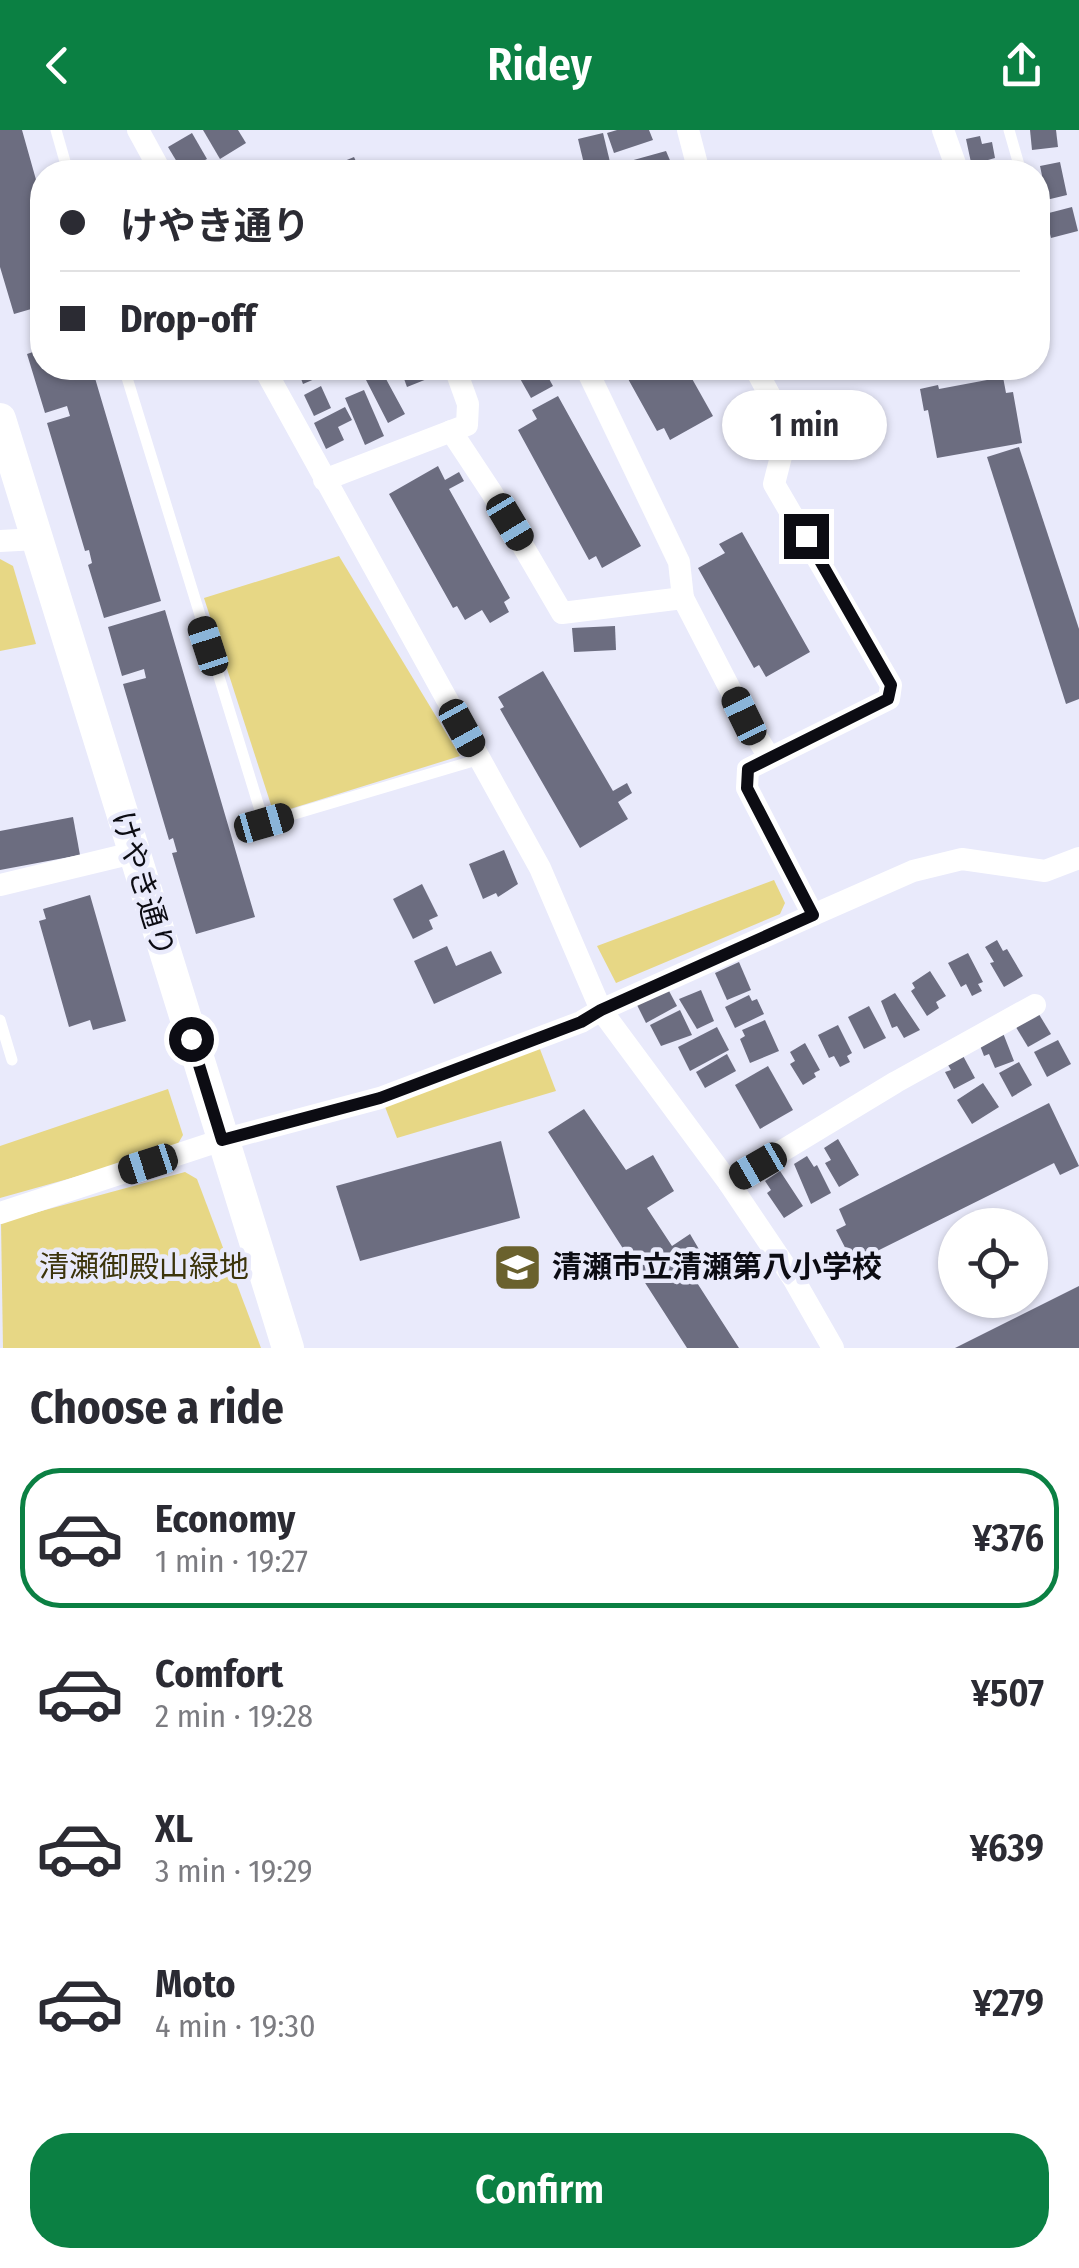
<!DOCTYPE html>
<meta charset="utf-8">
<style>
:root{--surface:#fff;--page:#f2f2f3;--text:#2b2b33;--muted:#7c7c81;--line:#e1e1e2;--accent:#0b8043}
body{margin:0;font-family:"Fira Sans Condensed","Noto Sans JP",sans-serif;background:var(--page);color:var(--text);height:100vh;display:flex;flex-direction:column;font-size:38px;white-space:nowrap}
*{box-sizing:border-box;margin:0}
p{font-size:32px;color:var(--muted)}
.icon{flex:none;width:55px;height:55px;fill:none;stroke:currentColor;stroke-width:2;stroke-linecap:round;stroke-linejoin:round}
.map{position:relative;height:1218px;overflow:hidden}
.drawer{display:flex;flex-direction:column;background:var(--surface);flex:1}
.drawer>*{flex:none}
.top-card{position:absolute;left:30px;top:30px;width:1020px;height:220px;border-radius:40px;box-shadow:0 2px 8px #0004;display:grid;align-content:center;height:220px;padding:0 30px;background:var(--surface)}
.controls{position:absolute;left:938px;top:1078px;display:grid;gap:20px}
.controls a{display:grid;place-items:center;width:110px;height:110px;border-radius:50%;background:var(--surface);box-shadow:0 2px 8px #0004;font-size:50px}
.end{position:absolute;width:45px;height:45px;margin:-22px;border:12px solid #0c0c13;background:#fff;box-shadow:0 0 0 5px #fff}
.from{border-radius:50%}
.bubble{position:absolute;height:70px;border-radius:35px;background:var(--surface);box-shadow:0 2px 8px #0004;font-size:32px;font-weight:600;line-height:70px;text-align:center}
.car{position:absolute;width:30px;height:60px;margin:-30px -15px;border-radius:12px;box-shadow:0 0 8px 2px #0007;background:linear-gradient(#222 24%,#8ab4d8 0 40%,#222 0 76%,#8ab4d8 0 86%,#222 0)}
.top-card b{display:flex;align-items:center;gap:35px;height:95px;font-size:38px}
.top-card b+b{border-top:2px solid var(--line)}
.top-card i{width:25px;height:25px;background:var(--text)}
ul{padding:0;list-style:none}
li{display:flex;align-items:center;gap:30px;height:140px;margin:0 20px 15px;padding:0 10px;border:5px solid transparent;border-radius:40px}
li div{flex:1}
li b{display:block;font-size:38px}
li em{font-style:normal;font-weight:600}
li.current{border-color:var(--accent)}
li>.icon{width:90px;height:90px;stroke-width:1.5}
h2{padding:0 30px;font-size:45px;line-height:120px}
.action{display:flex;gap:20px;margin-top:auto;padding:20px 30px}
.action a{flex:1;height:115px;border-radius:40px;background:var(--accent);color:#fff;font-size:40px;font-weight:600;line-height:115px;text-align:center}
header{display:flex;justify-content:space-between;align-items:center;height:130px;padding:0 30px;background:var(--accent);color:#fff;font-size:45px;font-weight:600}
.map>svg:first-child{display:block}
</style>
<header><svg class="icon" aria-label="back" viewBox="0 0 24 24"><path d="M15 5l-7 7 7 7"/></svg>Ridey<svg class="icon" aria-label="share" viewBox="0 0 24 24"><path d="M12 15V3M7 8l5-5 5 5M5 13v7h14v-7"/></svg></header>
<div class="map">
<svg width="1079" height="1218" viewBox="0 0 1079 1218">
<rect width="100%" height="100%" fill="#e9eafb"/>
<g fill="#e7d785">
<path d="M339,426l121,200 -186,58 -70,-216z"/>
<path d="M0,429l13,7 23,78 -36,7z"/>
<path d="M774,750l11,23 -5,11 -164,69 -19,-37z"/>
<path d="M538,914l18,47 -159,47 -15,-39z"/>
<path d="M168,959l15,46 -8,14 -175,49v-52z"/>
<path d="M185,1042l12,7 64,169h-258l-2,-126z"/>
</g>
<g fill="#6c6d80">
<path d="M0,0h22l20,71v118l-4,-12 -24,7 -14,-47z"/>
<path d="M203,0h35l8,13 -26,16z"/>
<path d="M617,0h32l4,10 -39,13 -7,-20z"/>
<path d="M1030,0h26l2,17 -26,3z"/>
<path d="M192,3l15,26 -24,13 -15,-25z"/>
<path d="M603,3l7,29 -25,6 -7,-29z"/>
<path d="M980,6l2,8 10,-2 3,16 -7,2 2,12h-17l-7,-33z"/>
<path d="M666,21l9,21h-42l-3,-11z"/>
<path d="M354,27l7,15h-43z"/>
<path d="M1060,32l7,33 -25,6 -2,-10 5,-1 -5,-24z"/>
<path d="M1072,77l6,24 -27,7 -6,-24z"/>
<path d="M42,219v19h50l69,233 -57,17 -16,-53 4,-2 -3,-13 -4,1 -38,-128 23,-7 -3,-10 -22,7 -18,-59z"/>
<path d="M297,238h24l3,7 -21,9z"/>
<path d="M364,238h16l25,46 -17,9 -22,-43 4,-2z"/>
<path d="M400,238h23l4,11 -20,8z"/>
<path d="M514,238h29l10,18 -22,12z"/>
<path d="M622,238h64l27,48 -43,24 -6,-12 -7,3z"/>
<path d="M1003,247l3,16 7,-1 9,51 -85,15 -9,-48 -4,1 -4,-22 18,-4 1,4z"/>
<path d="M321,256l10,22 -17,8 -10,-21z"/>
<path d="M364,260l20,46 -19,9 -20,-47z"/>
<path d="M558,266l83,150 -39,22 -6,-12 -7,4 -71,-130 19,-11 -5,-9z"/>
<path d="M345,277l7,13 -14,7 6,13 -18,9 -12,-26z"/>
<path d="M846,278l3,8 14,-5 12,35 -19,7 -5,-15 -12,4 -9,-29z"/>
<path d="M1019,317l60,182v70l-13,5 -79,-247z"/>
<path d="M438,336l7,14 14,-8 5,9 -15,8 61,109 -6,4 5,10 -19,11 -8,-13 -17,10 -8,-14 -4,2 -64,-114z"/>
<path d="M742,402l68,120 -44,25 -7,-12 -5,3 -56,-100 27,-15 -6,-9z"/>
<path d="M165,480l90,307 -59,17 -24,-81 5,-1 -4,-14 -4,2 -46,-156 23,-6 -2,-9 -22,7 -14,-49z"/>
<path d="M615,496l1,24 -42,2 -2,-24z"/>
<path d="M543,541l70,120 14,-8 5,10 -14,9 10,17 -48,29 -80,-139 4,-2 -6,-10z"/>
<path d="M73,687l7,38 -80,15v-39z"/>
<path d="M504,720l14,34 -20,13 -2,-4 -13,6 -14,-35z"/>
<path d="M422,754l16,32 -9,4 4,9 -20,10 -20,-40z"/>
<path d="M90,765l36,126 -33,9 -3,-10 -21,7 -30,-106 7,-2 -3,-10z"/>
<path d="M997,810l6,11 4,-2 16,27 -19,11 -14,-24 4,-1 -9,-15z"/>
<path d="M447,816l9,20 35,-15 11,22 -68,31 -20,-43z"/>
<path d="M968,823l15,29 -5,2 4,7 -10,5 -6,-12 -5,3 -13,-24z"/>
<path d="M739,832l12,28 -24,10 -12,-27z"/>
<path d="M930,841l16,25 -10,6 3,6 -12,8 -16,-25 4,-3 -3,-5z"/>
<path d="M668,859l9,17 -31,17 -9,-18z"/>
<path d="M701,860l13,31 -17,8 -18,-30z"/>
<path d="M895,863l25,37 -16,8 -7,-12 -5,2 -11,-27z"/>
<path d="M749,865l3,6 5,-2 7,15 -29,14 -10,-21z"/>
<path d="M869,876l17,32 -22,11 -16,-32z"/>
<path d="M680,880l12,25 -31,11 -11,-21z"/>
<path d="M1037,881l14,23 -23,13 -14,-23z"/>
<path d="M765,890l14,31 -29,12 -10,-24 5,-3 -3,-6z"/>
<path d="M838,895l14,28 -5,3 3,6 -10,5 -6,-11 -5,2 -11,-23z"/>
<path d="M717,897l12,23 -39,21 -12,-24z"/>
<path d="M1003,903l11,28 -19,7 -6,-14 -5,2 -5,-13z"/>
<path d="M1058,910l13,24 -24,13 -13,-25z"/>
<path d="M805,913l15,27 -6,3 2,4 -13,8 -13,-21 5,-3 -5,-9z"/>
<path d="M961,922l14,26 -21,11 -9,-17 6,-2 -6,-10z"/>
<path d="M727,924l9,17 -31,17 -9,-16z"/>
<path d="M1019,932l13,23 -20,12 -13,-24z"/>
<path d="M768,936l25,44 -33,19 -25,-44z"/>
<path d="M983,953l16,24 -27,17 -15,-24z"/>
<path d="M1049,973l30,63 -19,9 -6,-12 -201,100 -17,-33 10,-5 -7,-16z"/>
<path d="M584,979l42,61 27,-15 21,36 -27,17 25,38 18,-12 10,17 -17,10 56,87h-52l-139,-216z"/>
<path d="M838,1009l21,36 -20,12 -14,-24 6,-3 -7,-12z"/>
<path d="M501,1011l19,77 -160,43 -24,-75z"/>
<path d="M807,1026l7,11 3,-2 14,28 -20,11 -17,-40z"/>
<path d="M780,1041l23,35 -19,12 -17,-25 4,-3 -6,-9z"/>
<path d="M1079,1156v62h-124z"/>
</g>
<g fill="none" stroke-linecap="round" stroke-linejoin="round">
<g stroke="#fff" stroke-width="11">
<path d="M56,0l12,42"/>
<path d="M1009,0l12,42"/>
<path d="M124,238l140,455 216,-64"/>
<path d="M0,890l12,40"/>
</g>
<g stroke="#fff" stroke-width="22">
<path d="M138,0l23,42"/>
<path d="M688,0l11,42"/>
<path d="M943,0l15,42"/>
<path d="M264,238l276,500 61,142 128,173 64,95 40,70"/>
<path d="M586,238l93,194 4,36"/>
<path d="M451,301l41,62 70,120 121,-15 61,118 25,41"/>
<path d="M324,350l143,-55 1,-21 -13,-36"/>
<path d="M0,411l37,-2"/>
<path d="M0,755l133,-32"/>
<path d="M813,785l100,-44 49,-12 83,12 34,-13"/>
<path d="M729,1053l167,-101 139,-77"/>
<path d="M0,1083l222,-73 158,-42 201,-76 20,-12 212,-95 -66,-127 1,-19 141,-70 2,-14 -117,-201 14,-55 -33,-61"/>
</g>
<path stroke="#fff" stroke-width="32" d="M0,289l288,929"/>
</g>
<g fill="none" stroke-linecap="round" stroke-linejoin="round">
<path stroke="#0c0c13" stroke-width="12" d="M191,909l31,101 158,-42 201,-76 20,-12 212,-95 -66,-127 1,-19 140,-70 3,-14 -85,-149"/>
</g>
<defs>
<symbol id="school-square" viewBox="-11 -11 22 22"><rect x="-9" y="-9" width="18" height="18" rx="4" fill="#6a612d" stroke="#e9eafb"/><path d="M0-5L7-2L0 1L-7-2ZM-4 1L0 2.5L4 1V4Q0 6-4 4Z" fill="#fff"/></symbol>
</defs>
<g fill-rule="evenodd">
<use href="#school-square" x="490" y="1110" width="55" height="55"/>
</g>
<g text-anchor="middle" stroke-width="9" stroke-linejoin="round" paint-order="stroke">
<g font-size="30" fill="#0c0c13" stroke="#e9eafb">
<text transform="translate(143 754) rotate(73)" y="10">けやき通り</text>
</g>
<g font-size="30" fill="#3c340b" stroke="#e9eafb">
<text x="144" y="1147">清瀬御殿山緑地</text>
</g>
<g font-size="30" font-weight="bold" fill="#0c0c13" stroke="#e9eafb" text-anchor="start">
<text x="552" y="1147">清瀬市立清瀬第八小学校</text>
</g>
</g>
</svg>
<div class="controls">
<a><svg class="icon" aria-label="locate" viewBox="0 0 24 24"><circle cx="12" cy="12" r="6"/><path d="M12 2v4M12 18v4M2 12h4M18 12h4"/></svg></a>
</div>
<i class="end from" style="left:191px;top:909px"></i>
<i class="end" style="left:806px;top:406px"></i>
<div class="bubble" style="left:722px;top:260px;width:165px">1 min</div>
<i class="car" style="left:510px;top:392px;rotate:149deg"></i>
<i class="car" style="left:208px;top:516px;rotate:342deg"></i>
<i class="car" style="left:744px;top:586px;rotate:334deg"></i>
<i class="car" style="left:462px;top:598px;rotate:151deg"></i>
<i class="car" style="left:264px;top:693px;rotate:74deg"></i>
<i class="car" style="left:148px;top:1034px;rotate:252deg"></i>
<i class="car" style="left:758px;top:1036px;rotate:240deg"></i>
<div class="top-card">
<b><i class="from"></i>けやき通り</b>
<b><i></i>Drop-off</b>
</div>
</div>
<section class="drawer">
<h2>Choose a ride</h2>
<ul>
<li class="current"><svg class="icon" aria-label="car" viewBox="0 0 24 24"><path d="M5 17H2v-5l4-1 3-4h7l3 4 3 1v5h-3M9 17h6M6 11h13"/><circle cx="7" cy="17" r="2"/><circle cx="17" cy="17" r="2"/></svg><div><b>Economy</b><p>1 min · 19:27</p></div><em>¥376</em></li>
<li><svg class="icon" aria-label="car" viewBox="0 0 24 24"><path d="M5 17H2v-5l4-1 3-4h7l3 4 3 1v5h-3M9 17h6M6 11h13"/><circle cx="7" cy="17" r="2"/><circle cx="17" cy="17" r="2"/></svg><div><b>Comfort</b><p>2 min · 19:28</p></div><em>¥507</em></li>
<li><svg class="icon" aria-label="car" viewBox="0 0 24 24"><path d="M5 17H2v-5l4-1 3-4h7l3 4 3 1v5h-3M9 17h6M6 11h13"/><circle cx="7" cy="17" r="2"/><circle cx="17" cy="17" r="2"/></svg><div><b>XL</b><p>3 min · 19:29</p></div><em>¥639</em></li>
<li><svg class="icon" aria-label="car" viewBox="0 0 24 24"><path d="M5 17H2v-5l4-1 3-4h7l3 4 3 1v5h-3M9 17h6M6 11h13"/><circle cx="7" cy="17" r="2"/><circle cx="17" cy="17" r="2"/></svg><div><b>Moto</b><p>4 min · 19:30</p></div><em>¥279</em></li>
</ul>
<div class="action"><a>Confirm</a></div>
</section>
